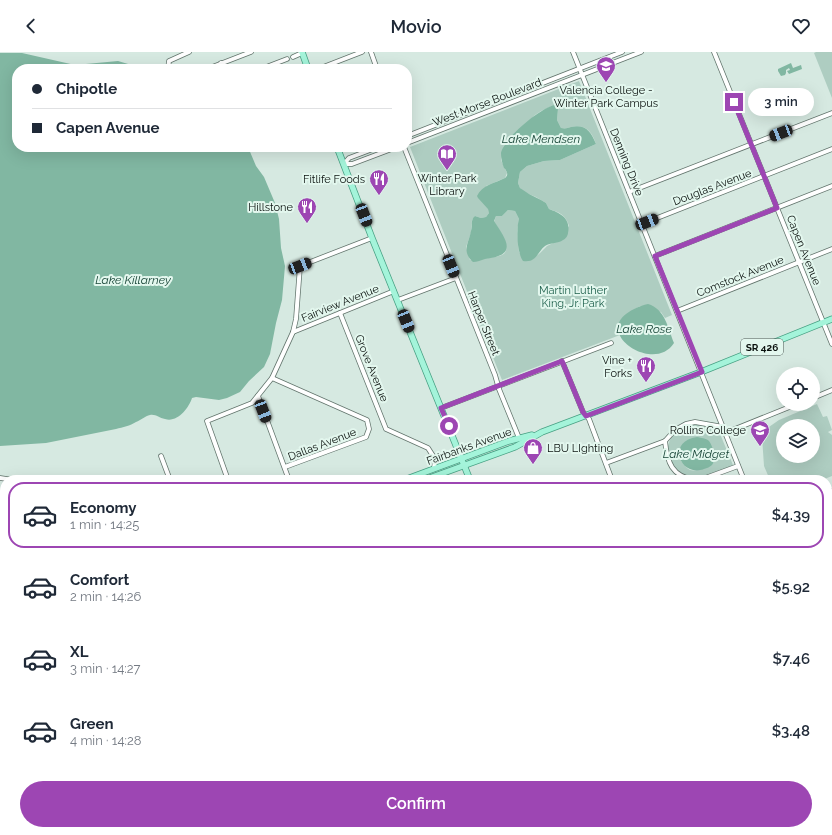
<!DOCTYPE html>
<meta charset="utf-8">
<style>
:root{--surface:#fff;--page:#f2f2f3;--text:#1f2937;--muted:#747a83;--line:#e0e1e3;--accent:#9d46b3}
body{margin:0;font-family:Raleway,sans-serif;background:var(--page);color:var(--text);height:100vh;display:flex;flex-direction:column;font-size:15px;white-space:nowrap}
*{box-sizing:border-box;margin:0}
p{font-size:13px;color:var(--muted)}
.icon{flex:none;width:22px;height:22px;fill:none;stroke:currentColor;stroke-width:2;stroke-linecap:round;stroke-linejoin:round}
.map{position:relative;flex:1;overflow:hidden}
.drawer{position:absolute;left:0px;top:423px;width:832px;height:360px;display:flex;flex-direction:column;background:var(--surface);border-radius:16px 16px 0 0;box-shadow:0 4px 16px #0002}
.drawer>*{flex:none}
.banner{position:absolute;left:12px;top:12px;width:400px;height:88px;border-radius:16px;box-shadow:0 4px 16px #0002;display:grid;align-content:center;height:88px;padding:0 20px;background:var(--surface)}
.buttons{position:absolute;left:776px;top:315px;display:grid;gap:8px}
.buttons a{display:grid;place-items:center;width:44px;height:44px;border-radius:50%;background:var(--surface);box-shadow:0 4px 16px #0002;font-size:20px}
.end{position:absolute;width:18px;height:18px;margin:-9px;border:5px solid #9d46b3;background:#fff;box-shadow:0 0 0 2px #fff}
.from{border-radius:50%}
.bubble{position:absolute;height:28px;border-radius:14px;background:var(--surface);box-shadow:0 4px 16px #0002;font-size:13px;font-weight:600;line-height:28px;text-align:center}
.car{position:absolute;width:12px;height:24px;margin:-12px -6px;border-radius:5px;box-shadow:0 0 3px 1px #0007;background:linear-gradient(#222 24%,#8ab4d8 0 40%,#222 0 76%,#8ab4d8 0 86%,#222 0)}
.banner b{display:flex;align-items:center;gap:14px;height:38px;font-size:15px}
.banner b+b{border-top:1px solid var(--line)}
.banner i{width:10px;height:10px;background:var(--text)}
ul{padding:7px 0 0;list-style:none}
li{display:flex;align-items:center;gap:12px;height:66px;margin:0 8px 6px;padding:0 12px;border:2px solid transparent;border-radius:16px}
li div{flex:1}
li b{display:block;font-size:15px}
li em{font-style:normal;font-weight:600}
li.selected{border-color:var(--accent)}
li>.icon{width:36px;height:36px;stroke-width:1.5}
.action{display:flex;gap:8px;margin-top:auto;padding:8px 20px}
.action a{flex:1;height:46px;border-radius:24px;background:var(--accent);color:#fff;font-size:16px;font-weight:600;line-height:46px;text-align:center}
header{display:flex;justify-content:space-between;align-items:center;height:52px;padding:0 20px;background:var(--surface);font-size:18px;font-weight:600}
.map>svg:first-child{display:block}
</style>
<header><svg class="icon" aria-label="back" viewBox="0 0 24 24"><path d="M15 5l-7 7 7 7"/></svg>Movio<svg class="icon" aria-label="heart" viewBox="0 0 24 24"><path d="M12 20l-8-8c-3-5 5-10 8-4 3-6 11-1 8 4z"/></svg></header>
<div class="map">
<svg width="832" height="783" viewBox="0 0 832 783">
<rect width="100%" height="100%" fill="#d6e9e1"/>
<g fill="#aecdc1" fill-rule="evenodd">
<path d="M816,0h16v46l-18,-45z"/>
<path d="M579,29l93,234 -7,3 -4,-6 -21,-6 -17,11 -5,12 2,6 -118,45 -92,-233zM552,54l6,3 -1,11 4,8c5,1 6,0 10,-1 15,-3 21,5 25,17l-36,16 -16,1 -17,5 -7,6 -2,11 2,5 4,4 12,5 10,6 3,6c10,3 17,6 20,17l-14,16 -8,4 -7,7 -7,6 -8,2 -6,-9 -2,-21 2,-12 -4,-8 -7,-1 -6,6h-6l-2,6c4,6 20,27 8,33 -3,1 -7,2 -9,2 -9,2 -14,3 -23,3l-4,-13 5,-14 1,-13 3,-4 6,2 5,-1 3,-4 -3,-27 19,-8 2,-5 -6,-13 3,-15 31,-30 6,-4z"/>
<path d="M817,352l6,13 4,-1 5,14 -4,2 4,3v41l-10,4h-52l-6,-14 -2,-29 4,-8 13,-9zM783,374h30v30h-30z"/>
<path d="M695,372l23,5 15,36c-10,5 -30,15 -41,13 -14,-3 -30,-23 -22,-38 5,-9 15,-14 25,-16zM709,390c2,5 7,12 6,18 -2,7 -19,12 -25,10 -4,-2 -6,-6 -9,-9z"/>
</g>
<g fill="#81b7a2">
<path d="M0,1h22l53,12 43,-4 27,8h-128v78h231l8,19 8,11 11,26 4,16 2,29 4,18 -3,34 -6,23 -6,31 -6,13 -15,14 -9,11 -13,6 -8,2 -23,-3 -4,1c-3,10 -15,25 -27,21 -6,-1 -9,-5 -15,-4 -5,1 -9,5 -14,7 -6,4 -13,5 -20,7l-70,14 -46,3z"/>
<path d="M791,11l2,5 8,-3 1,4 -13,5 -2,-3 3,-1 -1,-2 -3,2v3l-1,2 -4,1 -3,-5v-2z"/>
<path d="M555,53l3,4 -1,11 4,8c5,1 6,0 10,-1 15,-3 20,5 25,17l-36,16 -16,1 -17,5 -7,6 -2,11 2,5 9,6 12,6 5,3 3,6c11,4 22,9 19,24 0,2 -2,6 -5,7 -5,4 -12,2 -18,6 -8,6 -8,17 -22,15 -6,-8 -7,-32 -4,-42l-4,-8 -7,-1 -6,6h-6l-2,5c13,20 24,34 -9,38 -4,1 -8,3 -12,3 -12,-11 -4,-19 -2,-31 2,-6 -1,-11 4,-15l6,2 5,-1 3,-4 -1,-4 -10,-11 -1,-2c5,-11 18,-13 28,-18 1,-1 3,-3 2,-5 0,-1 -2,-5 -3,-5 -2,-5 -3,-10 -3,-15 3,-15 39,-45 54,-48z"/>
<path d="M648,252c17,5 20,24 26,39 -19,30 -77,-7 -48,-29 7,-5 13,-8 22,-10z"/>
<path d="M697,385c4,1 9,1 12,4 4,5 8,19 3,24 -2,2 -5,3 -8,4 -24,9 -38,-28 -7,-32z"/>
</g>
<g fill="none" stroke-linecap="round" stroke-linejoin="round">
<defs>
<g id="minor">
<path d="M371,0l6,17"/>
<path d="M573,0l171,428"/>
<path d="M714,0l118,292"/>
<path d="M293,5l9,-4"/>
<path d="M221,11l2,6"/>
<path d="M168,17l1,-8 20,-9"/>
<path d="M207,17l44,-17"/>
<path d="M261,17l26,-10"/>
<path d="M318,17l44,-17"/>
<path d="M407,84l215,-84"/>
<path d="M407,91l234,-91"/>
<path d="M404,95l91,228 4,14 20,49"/>
<path d="M344,112h8l45,-17"/>
<path d="M344,112l5,-6 29,-11"/>
<path d="M629,140l203,-79"/>
<path d="M642,172l190,-75"/>
<path d="M655,204l177,-70"/>
<path d="M398,248l58,-22"/>
<path d="M677,259l155,-62"/>
<path d="M340,261l46,116 42,19 7,11 -1,10"/>
<path d="M293,280l101,-41"/>
<path d="M562,309l21,51 6,7 23,61"/>
<path d="M272,326l95,42 2,9 -3,8 -81,30"/>
<path d="M258,344l31,84"/>
<path d="M813,346l19,-8"/>
<path d="M441,356l170,-65"/>
<path d="M725,381l72,-29"/>
<path d="M665,389c2,21 7,36 30,39"/>
<path d="M161,404l9,24"/>
<path d="M606,411l59,-22 10,-11 11,-6 9,-2 28,5"/>
<path d="M0,426l13,2"/>
<path d="M228,428l-21,-59 45,-18 20,-25 21,-46 3,-13 4,-53 72,-28"/>
<path d="M700,428l38,-14"/>
<path d="M827,441l5,-2"/>
<path d="M0,528l5,13"/>
<path d="M827,543l5,-2"/>
<path d="M827,632l5,12"/>
<path d="M0,636l5,12"/>
<path d="M827,650l3,-11"/>
<path d="M0,654l5,-2"/>
<path d="M0,722l5,-2"/>
<path d="M827,744l5,-2"/>
<path d="M57,778l3,5"/>
<path d="M98,778l2,5"/>
<path d="M163,778l2,5"/>
<path d="M473,778l2,5"/>
<path d="M19,783l13,-5"/>
<path d="M198,783l13,-5"/>
<path d="M378,783l13,-5"/>
<path d="M557,783l13,-5"/>
<path d="M651,783l2,-5"/>
<path d="M769,783l3,-5"/>
</g>
<g id="major">
<path d="M302,0l6,17"/>
<path d="M337,95l35,91 98,242"/>
<path d="M404,428l105,-39 23,-6"/>
<path d="M424,428l91,-33 27,-15 159,-60 131,-53"/>
<path d="M827,498l5,-11"/>
<path d="M0,582l5,-2"/>
<path d="M611,778l2,5"/>
<path d="M695,783l2,-5"/>
</g>
</defs>
<use href="#minor" stroke="#62746c" stroke-width="5.5"/>
<use href="#major" stroke="#47a083" stroke-width="7"/>
<use href="#minor" stroke="#fff" stroke-width="4"/>
<use href="#major" stroke="#a4f4da" stroke-width="5.5"/>
<g stroke="#242d29" stroke-width="1.5" stroke-dasharray="5 5" stroke-linecap="butt">
<path d="M827,704l5,-17"/>
<path d="M800,783l2,-5"/>
</g>
</g>
<g fill="none" stroke-linecap="round" stroke-linejoin="round">
<path stroke="#9d46b3" stroke-width="5" d="M449,374l-8,-18 121,-47 21,51 3,4 116,-44 -47,-116 122,-48 -43,-106"/>
</g>
<defs>
<symbol id="university-pin" viewBox="-11 -11 22 30"><path d="M0 17L-7.5 6A9.5 9.5 0 1 1 7.5 6Z" fill="#9d46b3" stroke="#e3f7ee"/><path d="M0-5L7-2L0 1L-7-2ZM-4 1L0 2.5L4 1V4Q0 6-4 4Z" fill="#fff"/></symbol>
<symbol id="library-pin" viewBox="-11 -11 22 30"><path d="M0 17L-7.5 6A9.5 9.5 0 1 1 7.5 6Z" fill="#9d46b3" stroke="#e3f7ee"/><path d="M-6-4Q-3-5.5-.7-3.5V5Q-3 3-6 4ZM6-4Q3-5.5 .7-3.5V5Q3 3 6 4Z" fill="#fff"/></symbol>
<symbol id="restaurant-pin" viewBox="-11 -11 22 30"><path d="M0 17L-7.5 6A9.5 9.5 0 1 1 7.5 6Z" fill="#9d46b3" stroke="#e3f7ee"/><path d="M-5-6h1v4h1v-4h1v4h1v-4h1v5L-1.5 .5V6h-2V.5L-5-1ZM5-6V6H3V1.5H1.5Q1.5-4 5-6Z" fill="#fff"/></symbol>
<symbol id="shop-pin" viewBox="-11 -11 22 30"><path d="M0 17L-7.5 6A9.5 9.5 0 1 1 7.5 6Z" fill="#9d46b3" stroke="#e3f7ee"/><path d="M-5-2.5h2.3a2.7 3.5 0 0 1 5.4 0H5L5.5 6h-11ZM-1.5-2.5h3a1.5 2.3 0 0 0-3 0Z" fill="#fff"/></symbol>
</defs>
<g fill-rule="evenodd">
<use href="#university-pin" x="595" y="3" width="22" height="30"/>
<use href="#library-pin" x="436" y="91" width="22" height="30"/>
<use href="#restaurant-pin" x="368" y="116" width="22" height="30"/>
<use href="#restaurant-pin" x="296" y="144" width="22" height="30"/>
<use href="#restaurant-pin" x="635" y="303" width="22" height="30"/>
<use href="#university-pin" x="749" y="367" width="22" height="30"/>
<use href="#shop-pin" x="522" y="385" width="22" height="30"/>
</g>
<g text-anchor="middle" stroke-width="4" stroke-linejoin="round" paint-order="stroke">
<rect fill="#e3f7ee" stroke="#4c5752" stroke-width="1" x="741" y="287" width="42" height="16" rx="3"/>
<g font-size="10" font-weight="bold" fill="#0b120f">
<text x="762" y="299">SR 426</text>
</g>
<g font-size="11" fill="#0b120f" stroke="#e3f7ee" text-anchor="end">
<text x="606" y="42" text-anchor="middle">Valencia College -<tspan x="606" dy="13">Winter Park Campus</tspan></text>
<text x="447" y="130" text-anchor="middle">Winter Park<tspan x="447" dy="13">Library</tspan></text>
<text x="365" y="131">Fitlife Foods</text>
<text x="293" y="159">Hillstone</text>
<text x="632" y="312">Vine +<tspan x="632" dy="13">Forks</tspan></text>
<text x="746" y="382">Rollins College</text>
<text x="547" y="400" text-anchor="start">LBU LIghting</text>
</g>
<g font-size="11" fill="#0b120f" stroke="#e3f7ee">
<text transform="translate(487 50) rotate(-21)" y="4">West Morse Boulevard</text>
<text transform="translate(627 110) rotate(68)" y="4">Denning Drive</text>
<text transform="translate(712 135) rotate(-21)" y="4">Douglas Avenue</text>
<text transform="translate(804 198) rotate(68)" y="4">Capen Avenue</text>
<text transform="translate(740 224) rotate(-22)" y="4">Comstock Avenue</text>
<text transform="translate(340 251) rotate(-22)" y="4">Fairview Avenue</text>
<text transform="translate(484 271) rotate(68)" y="4">Harper Street</text>
<text transform="translate(372 316) rotate(68)" y="4">Grove Avenue</text>
<text transform="translate(322 392) rotate(-21)" y="4">Dallas Avenue</text>
<text transform="translate(469 394) rotate(-20)" y="4">Fairbanks Avenue</text>
</g>
<g font-size="11" fill="#1d5f4b" stroke="#e3f7ee">
<text x="573" y="242">Martin Luther<tspan x="573" dy="13">King, Jr. Park</tspan></text>
</g>
<g font-size="12" font-style="italic" fill="#184537" stroke="#e3f7ee">
<text x="541" y="91">Lake Mendsen</text>
<text x="133" y="232">Lake Killarney</text>
<text x="644" y="281">Lake Rose</text>
<text x="696" y="406">Lake Midget</text>
</g>
</g>
</svg>
<div class="buttons">
<a><svg class="icon" aria-label="locate" viewBox="0 0 24 24"><circle cx="12" cy="12" r="6"/><path d="M12 2v4M12 18v4M2 12h4M18 12h4"/></svg></a>
<a><svg class="icon" aria-label="layers" viewBox="0 0 24 24"><path d="M12 4l9 5-9 5-9-5zM3 14l9 5 9-5"/></svg></a>
</div>
<i class="end from" style="left:449px;top:374px"></i>
<i class="end" style="left:734px;top:50px"></i>
<div class="bubble" style="left:748px;top:36px;width:66px">3 min</div>
<i class="car" style="left:781px;top:81px;rotate:249deg"></i>
<i class="car" style="left:364px;top:163px;rotate:159deg"></i>
<i class="car" style="left:647px;top:170px;rotate:69deg"></i>
<i class="car" style="left:300px;top:214px;rotate:69deg"></i>
<i class="car" style="left:451px;top:214px;rotate:158deg"></i>
<i class="car" style="left:406px;top:269px;rotate:158deg"></i>
<i class="car" style="left:263px;top:359px;rotate:159deg"></i>
<div class="banner">
<b><i class="from"></i>Chipotle</b>
<b><i></i>Capen Avenue</b>
</div>
<section class="drawer">
<ul>
<li class="selected"><svg class="icon" aria-label="car" viewBox="0 0 24 24"><path d="M5 17H2v-5l4-1 3-4h7l3 4 3 1v5h-3M9 17h6M6 11h13"/><circle cx="7" cy="17" r="2"/><circle cx="17" cy="17" r="2"/></svg><div><b>Economy</b><p>1 min · 14:25</p></div><em>$4.39</em></li>
<li><svg class="icon" aria-label="car" viewBox="0 0 24 24"><path d="M5 17H2v-5l4-1 3-4h7l3 4 3 1v5h-3M9 17h6M6 11h13"/><circle cx="7" cy="17" r="2"/><circle cx="17" cy="17" r="2"/></svg><div><b>Comfort</b><p>2 min · 14:26</p></div><em>$5.92</em></li>
<li><svg class="icon" aria-label="car" viewBox="0 0 24 24"><path d="M5 17H2v-5l4-1 3-4h7l3 4 3 1v5h-3M9 17h6M6 11h13"/><circle cx="7" cy="17" r="2"/><circle cx="17" cy="17" r="2"/></svg><div><b>XL</b><p>3 min · 14:27</p></div><em>$7.46</em></li>
<li><svg class="icon" aria-label="car" viewBox="0 0 24 24"><path d="M5 17H2v-5l4-1 3-4h7l3 4 3 1v5h-3M9 17h6M6 11h13"/><circle cx="7" cy="17" r="2"/><circle cx="17" cy="17" r="2"/></svg><div><b>Green</b><p>4 min · 14:28</p></div><em>$3.48</em></li>
</ul>
<div class="action"><a>Confirm</a></div>
</section>
</div>
